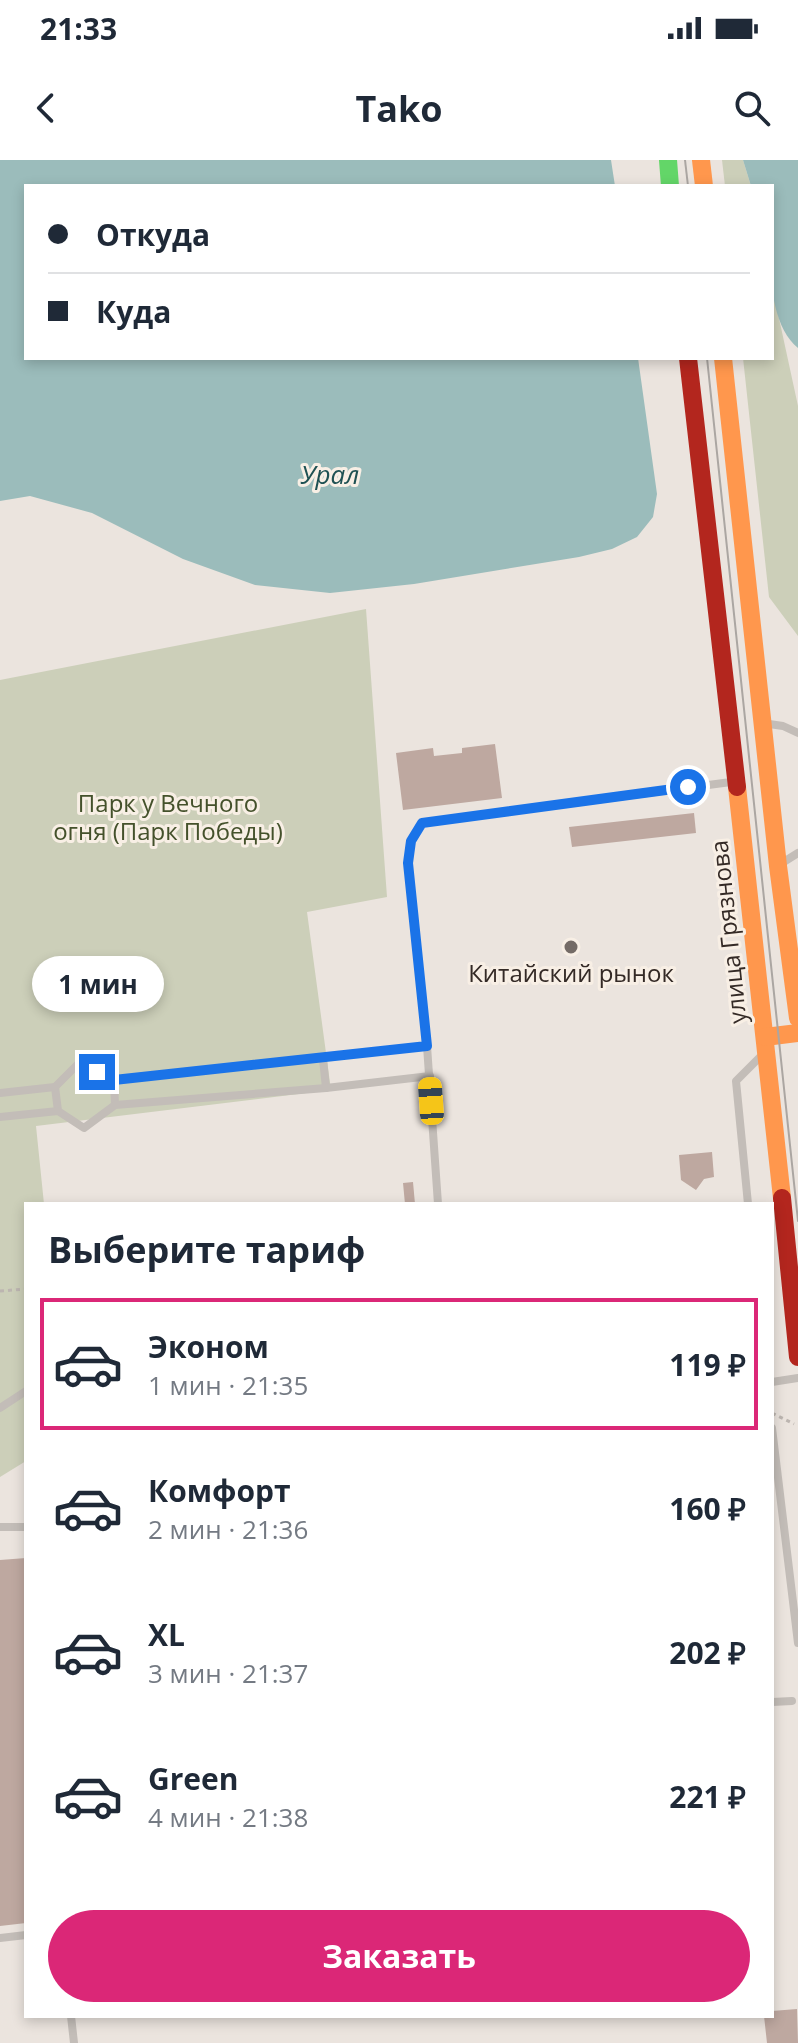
<!DOCTYPE html>
<html lang="ru">
<meta charset="utf-8">
<style>
:root{--surface:#fff;--page:#f6f6f7;--text:#1f2937;--muted:#747a83;--line:#e0e1e3;--accent:#db2777}
body{margin:0;font-family:"Open Sans",sans-serif;background:var(--page);color:var(--text);height:100vh;display:flex;flex-direction:column;font-size:30px;white-space:nowrap}
*{box-sizing:border-box;margin:0}
p{font-size:26px;color:var(--muted)}
.icon{flex:none;width:44px;height:44px;fill:none;stroke:currentColor;stroke-width:2;stroke-linecap:round;stroke-linejoin:round}
.map{position:relative;flex:1;overflow:hidden}
.panel{position:absolute;left:24px;top:1042px;width:750px;height:816px;display:flex;flex-direction:column;background:var(--surface);border-radius:0px;box-shadow:0 4px 12px #0003}
.panel>*{flex:none}
.top-card{position:absolute;left:24px;top:24px;width:750px;height:176px;border-radius:0px;box-shadow:0 4px 12px #0003;display:grid;align-content:center;height:176px;padding:0 24px;background:var(--surface)}
.end{position:absolute;width:36px;height:36px;margin:-18px;border:10px solid #1a73e8;background:#fff;box-shadow:0 0 0 4px #fff}
.from{border-radius:50%}
.bubble{position:absolute;height:56px;border-radius:28px;background:var(--surface);box-shadow:0 4px 12px #0003;font-size:26px;font-weight:700;line-height:56px;text-align:center}
.car{position:absolute;width:24px;height:48px;margin:-24px -12px;border-radius:10px;box-shadow:0 0 6px 2px #0007;background:linear-gradient(#f5c518 24%,#345 0 40%,#f5c518 0 76%,#345 0 86%,#f5c518 0)}
.top-card b{display:flex;align-items:center;gap:28px;height:76px;font-size:30px}
.top-card b+b{border-top:2px solid var(--line)}
.top-card i{width:20px;height:20px;background:var(--text)}
ul{padding:0;list-style:none}
li{display:flex;align-items:center;gap:24px;height:132px;margin:0 16px 12px;padding:0 8px;border:4px solid transparent;border-radius:0px}
li div{flex:1}
li b{display:block;font-size:30px}
li em{font-style:normal;font-weight:700}
li.selected{border-color:var(--accent)}
li>.icon{width:72px;height:72px;stroke-width:1.5}
h2{padding:0 24px;font-size:36px;line-height:96px}
.button{display:flex;gap:16px;margin-top:auto;padding:16px 24px}
.button a{flex:1;height:92px;border-radius:48px;background:var(--accent);color:#fff;font-size:32px;font-weight:700;line-height:92px;text-align:center}
.status{display:flex;justify-content:space-between;align-items:center;height:56px;padding:0 40px;background:var(--surface);direction:ltr}
.status svg{height:22px;fill:currentColor}
header{display:flex;justify-content:space-between;align-items:center;height:104px;padding:0 24px;background:var(--surface);font-size:36px;font-weight:700}
.map>svg:first-child{display:block}
</style>
<div class="status"><b>21:33</b><svg viewBox="0 0 49 12"><path d="M0 12V9h3v3zM5 12V6h3v6zM10 12V3h3v9zM15 12V0h3v12zM26 1h20v11H26zM47 4h2v5h-2z"/></svg></div>
<header><svg class="icon" aria-label="back" viewBox="0 0 24 24"><path d="M15 5l-7 7 7 7"/></svg>Tako<svg class="icon" aria-label="search" viewBox="0 0 24 24"><circle cx="10" cy="10" r="6"/><path d="M15 15l6 6"/></svg></header>
<div class="map">
<svg width="798" height="1883" viewBox="0 0 798 1883">
<rect width="100%" height="100%" fill="#ebe4de"/>
<g fill="#cccfb9">
<path d="M722,0h21l8,26h-26z"/>
<path d="M772,126l26,120v230l-29,-39 -26,-239h29z"/>
<path d="M366,449l21,288 -80,15 24,178 -295,36 8,78h-18v257l-26,16v-797z"/>
</g>
<g fill="#9bbcbb">
<path d="M0,0h611l4,26h-589v172h612l19,136 -4,23 -16,20 -25,12 -33,8 -165,27 -84,9 -75,-8 -72,-26 -91,-46 -62,-17 -30,5z"/>
<path d="M743,0h55v188c-38,-32 -26,-116 -26,-162h-21z"/>
</g>
<g fill="#bea8a0">
<path d="M495,584l7,54 -99,12 -7,-57 37,-5 1,8 28,-3v-5z"/>
<path d="M694,653l2,20 -124,14 -3,-20z"/>
<path d="M712,992l2,25 -10,2 -8,11 -15,-10 -2,-25z"/>
<path d="M413,1022l2,22h-10l-2,-21z"/>
<path d="M26,1398v365l-26,3v-366z"/>
<path d="M797,1849l1,34h-31l-3,-27h8v-5z"/>
</g>
<g fill="none" stroke-linecap="round" stroke-linejoin="round">
<g stroke="#bcb5b0" stroke-width="3" stroke-dasharray="4 4" stroke-linecap="butt">
<path d="M0,1131l26,-2"/>
<path d="M772,1253l22,11"/>
</g>
<g stroke="#c3bdb8" stroke-width="8">
<path d="M769,564l14,2 15,7"/>
<path d="M782,703l16,-10"/>
<path d="M323,899l3,29"/>
<path d="M114,920l1,25"/>
<path d="M55,927l3,24"/>
<path d="M0,933l55,-6 24,-24 35,17 313,-34"/>
<path d="M0,957l58,-6 26,17 31,-23 211,-17 104,-12"/>
<path d="M438,1044l-11,-158 -19,-183 3,-22 11,-18 309,-41"/>
<path d="M748,1044l-12,-123 24,-24"/>
<path d="M772,1222l26,-4"/>
<path d="M0,1248l26,-17"/>
<path d="M772,1268l26,215"/>
<path d="M0,1367h26"/>
<path d="M772,1542l20,-1"/>
<path d="M0,1778l26,-3"/>
<path d="M71,1856l3,27"/>
</g>
<path stroke="#63d668" stroke-width="18" d="M668,0l2,26"/>
<g stroke="#ff974d" stroke-width="18">
<path d="M701,0l3,26"/>
<path d="M723,198l55,508 20,152"/>
<path d="M737,627l45,411"/>
<path d="M765,877l33,-4"/>
</g>
<g stroke="#b3261e" stroke-width="18">
<path d="M688,198l49,429"/>
<path d="M782,1038l16,159"/>
</g>
<g stroke="#aba6a2" stroke-width="2">
<path d="M685,0l3,26"/>
<path d="M707,198l91,863"/>
</g>
</g>
<g fill="none" stroke-linecap="round" stroke-linejoin="round">
<path stroke="#1a73e8" stroke-width="10" d="M97,912l17,8 313,-34 -19,-183 3,-22 11,-18 266,-36"/>
</g>
<circle fill="#746b66" stroke="#f8efe5" stroke-width="3" cx="571" cy="787" r="8"/>
<g text-anchor="middle" stroke-width="6" stroke-linejoin="round" paint-order="stroke">
<g font-size="24" fill="#44512b" stroke="#f8efe5">
<text x="168" y="652">Парк у Вечного<tspan x="168" dy="28">огня (Парк Победы)</tspan></text>
</g>
<g font-size="24" fill="#342a26" stroke="#f8efe5">
<text transform="translate(729 772) rotate(-96)" y="8">улица Грязнова</text>
</g>
<g font-size="24" fill="#342a26" stroke="#f8efe5">
<text x="571" y="822">Китайский рынок</text>
</g>
<g font-size="26" font-style="italic" fill="#1e5153" stroke="#f8efe5">
<text x="330" y="324">Урал</text>
</g>
</g>
</svg>
<i class="end from" style="left:688px;top:627px"></i>
<i class="end" style="left:97px;top:912px"></i>
<div class="bubble" style="left:32px;top:796px;width:132px">1 мин</div>
<i class="car" style="left:431px;top:941px;rotate:356deg"></i>
<div class="top-card">
<b><i class="from"></i>Откуда</b>
<b><i></i>Куда</b>
</div>
<section class="panel">
<h2>Выберите тариф</h2>
<ul>
<li class="selected"><svg class="icon" aria-label="car" viewBox="0 0 24 24"><path d="M5 17H2v-5l4-1 3-4h7l3 4 3 1v5h-3M9 17h6M6 11h13"/><circle cx="7" cy="17" r="2"/><circle cx="17" cy="17" r="2"/></svg><div><b>Эконом</b><p>1 мин · 21:35</p></div><em>119 ₽</em></li>
<li><svg class="icon" aria-label="car" viewBox="0 0 24 24"><path d="M5 17H2v-5l4-1 3-4h7l3 4 3 1v5h-3M9 17h6M6 11h13"/><circle cx="7" cy="17" r="2"/><circle cx="17" cy="17" r="2"/></svg><div><b>Комфорт</b><p>2 мин · 21:36</p></div><em>160 ₽</em></li>
<li><svg class="icon" aria-label="car" viewBox="0 0 24 24"><path d="M5 17H2v-5l4-1 3-4h7l3 4 3 1v5h-3M9 17h6M6 11h13"/><circle cx="7" cy="17" r="2"/><circle cx="17" cy="17" r="2"/></svg><div><b>XL</b><p>3 мин · 21:37</p></div><em>202 ₽</em></li>
<li><svg class="icon" aria-label="car" viewBox="0 0 24 24"><path d="M5 17H2v-5l4-1 3-4h7l3 4 3 1v5h-3M9 17h6M6 11h13"/><circle cx="7" cy="17" r="2"/><circle cx="17" cy="17" r="2"/></svg><div><b>Green</b><p>4 мин · 21:38</p></div><em>221 ₽</em></li>
</ul>
<div class="button"><a>Заказать</a></div>
</section>
</div>
